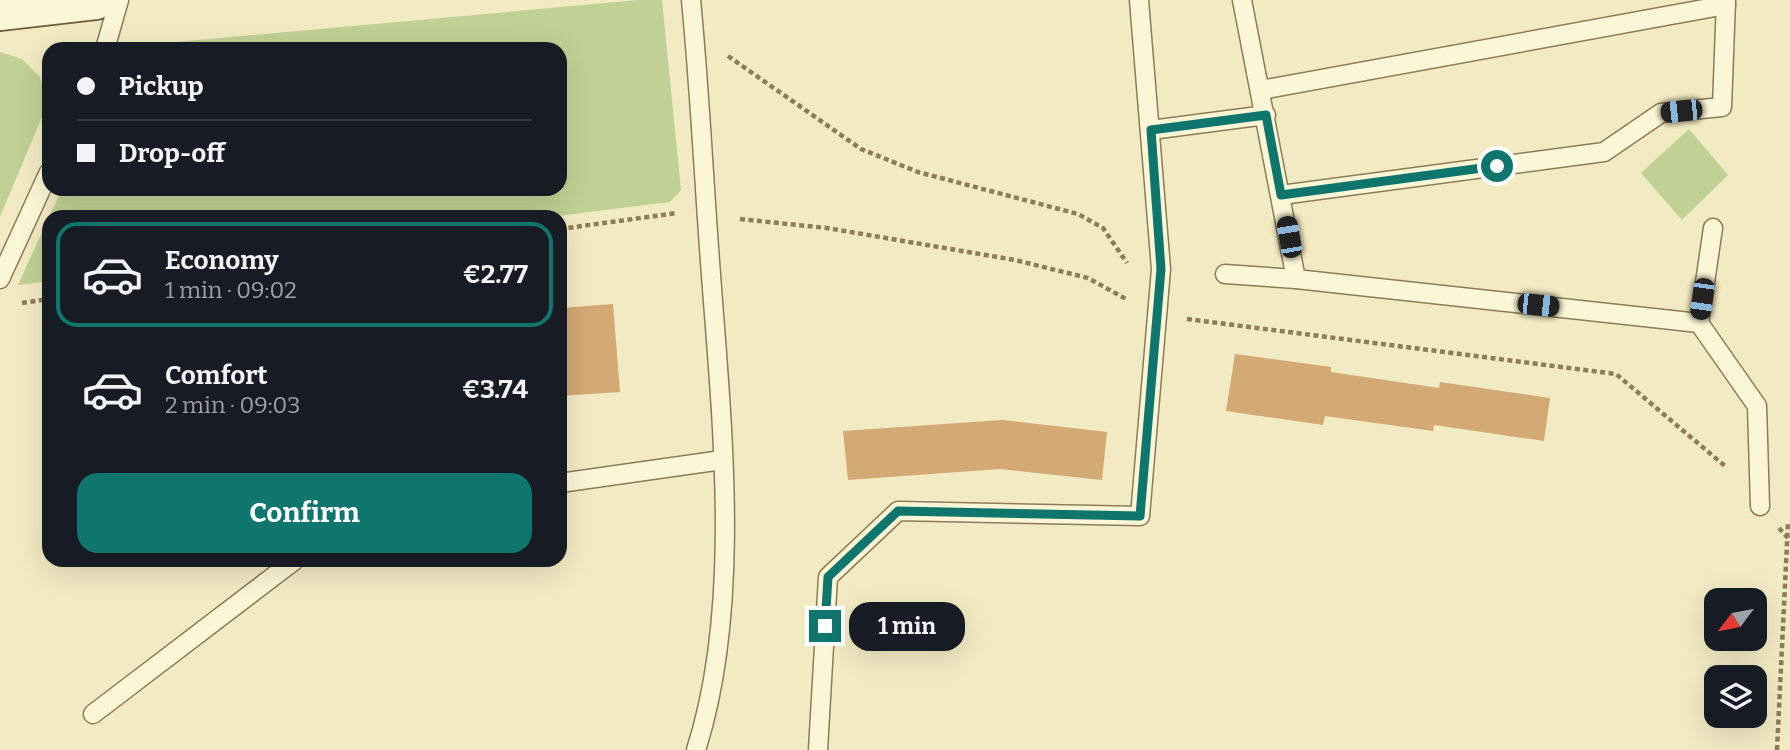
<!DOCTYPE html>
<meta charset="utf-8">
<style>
:root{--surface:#171b24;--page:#242831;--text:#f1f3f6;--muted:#9ea1a6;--line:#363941;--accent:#0f766e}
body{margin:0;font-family:Bitter,serif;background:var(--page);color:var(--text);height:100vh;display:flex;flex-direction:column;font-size:26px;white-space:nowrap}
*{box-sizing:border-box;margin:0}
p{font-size:23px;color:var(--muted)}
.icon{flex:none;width:38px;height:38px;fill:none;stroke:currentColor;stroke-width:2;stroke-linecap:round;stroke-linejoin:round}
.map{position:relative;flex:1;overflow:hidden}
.drawer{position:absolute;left:42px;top:210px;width:525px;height:357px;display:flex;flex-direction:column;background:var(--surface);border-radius:21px;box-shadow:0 7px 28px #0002}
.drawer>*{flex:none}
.guide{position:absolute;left:42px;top:42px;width:525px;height:154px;border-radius:21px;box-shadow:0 7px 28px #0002;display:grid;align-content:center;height:154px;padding:0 35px;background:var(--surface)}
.needle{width:46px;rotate:238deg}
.fabs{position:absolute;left:1704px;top:588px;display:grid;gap:14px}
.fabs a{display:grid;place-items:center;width:63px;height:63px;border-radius:14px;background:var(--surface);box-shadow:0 7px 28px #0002;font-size:35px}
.end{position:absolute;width:32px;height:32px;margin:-16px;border:9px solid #0f766e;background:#fff;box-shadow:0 0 0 4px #fff}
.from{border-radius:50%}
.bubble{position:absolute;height:49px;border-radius:21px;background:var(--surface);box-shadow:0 7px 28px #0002;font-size:23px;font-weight:700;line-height:49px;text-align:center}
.car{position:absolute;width:21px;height:42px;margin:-21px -10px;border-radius:9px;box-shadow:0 0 5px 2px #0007;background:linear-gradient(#222 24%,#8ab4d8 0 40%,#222 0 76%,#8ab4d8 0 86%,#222 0)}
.guide b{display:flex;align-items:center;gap:24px;height:66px;font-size:26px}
.guide b+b{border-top:2px solid var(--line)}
.guide i{width:18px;height:18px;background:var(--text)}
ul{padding:12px 0 0;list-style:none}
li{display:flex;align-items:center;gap:21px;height:105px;margin:0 14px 10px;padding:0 21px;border:4px solid transparent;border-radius:21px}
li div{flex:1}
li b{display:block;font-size:26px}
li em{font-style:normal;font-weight:700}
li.on{border-color:var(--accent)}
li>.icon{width:63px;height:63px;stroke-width:1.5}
.action{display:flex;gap:14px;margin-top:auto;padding:14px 35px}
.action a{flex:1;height:80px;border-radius:21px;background:var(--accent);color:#fff;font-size:28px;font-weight:700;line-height:80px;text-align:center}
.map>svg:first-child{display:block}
</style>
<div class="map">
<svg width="1790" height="750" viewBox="0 0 1790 750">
<rect width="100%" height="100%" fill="#f2eac2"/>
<g fill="#c1d195">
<path d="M638,0h24l19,190 -11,12 -120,15h-501l13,-28h498v-140h-414l8,-5z"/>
<path d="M0,52l22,7 18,18 7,28 -47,112z"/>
<path d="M1689,129l39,46 -46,45 -41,-47z"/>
<path d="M49,217v64l-31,4z"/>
</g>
<g fill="#d3a974">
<path d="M613,304l7,88 -60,4v-88z"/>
<path d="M1235,354l96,13v5l108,16 1,-6 110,16 -6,43 -110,-16 -1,6 -108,-15 -2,9 -97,-14z"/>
<path d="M1002,420l105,12 -5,48 -102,-11 -152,11 -5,-49z"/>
</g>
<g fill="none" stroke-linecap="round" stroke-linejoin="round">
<defs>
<g id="service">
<path d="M691,0c9,92 13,184 20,275 11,149 31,332 -15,475"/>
<path d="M1242,0l54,279 403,44 58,83 3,100"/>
<path d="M105,49l14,-49"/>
<path d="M1261,90l465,-85"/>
<path d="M1151,130l115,-15"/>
<path d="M1281,195l323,-43 57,-39 61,-6 4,-107"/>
<path d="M1225,274l71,5"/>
<path d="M0,279l49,-107"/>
<path d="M1699,323l14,-95"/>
<path d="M560,483l162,-23"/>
<path d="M93,714l202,-154"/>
<path d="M818,750l10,-173 70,-66 242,5 21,-247 -22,-269"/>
</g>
<path id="secondary" d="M0,11l96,-11"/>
</defs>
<use href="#service" stroke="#8d7c57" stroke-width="21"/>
<use href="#secondary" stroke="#6f5c3a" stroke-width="42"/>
<g stroke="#8d7c57" stroke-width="4.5" stroke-dasharray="5 3.5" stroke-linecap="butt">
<path d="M728,56l133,93 57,23 160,42 25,14 24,35"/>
<path d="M740,219l87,9 188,32 73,18 38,21"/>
<path d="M560,229l117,-16"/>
<path d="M22,303l27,-4"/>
<path d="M1187,319l429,55 109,92"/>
<path d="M1779,528l9,10"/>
<path d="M1777,750l11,-227"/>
</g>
<use href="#service" stroke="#fbf6d6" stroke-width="18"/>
<use href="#secondary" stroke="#fbf6d6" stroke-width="38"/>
</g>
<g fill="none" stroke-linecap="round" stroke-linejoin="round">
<path stroke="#0f766e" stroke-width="9" d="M825,626l3,-49 70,-66 242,5 21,-247 -10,-139 115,-15 15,80 216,-29"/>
</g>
</svg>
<div class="fabs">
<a><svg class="needle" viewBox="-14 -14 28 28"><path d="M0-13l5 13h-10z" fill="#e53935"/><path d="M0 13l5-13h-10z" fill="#9ea1a6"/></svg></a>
<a><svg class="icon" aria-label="layers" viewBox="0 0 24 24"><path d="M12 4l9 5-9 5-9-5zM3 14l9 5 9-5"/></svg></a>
</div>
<i class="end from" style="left:1497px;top:166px"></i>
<i class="end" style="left:825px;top:626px"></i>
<div class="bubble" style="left:849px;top:602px;width:116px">1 min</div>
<i class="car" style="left:1681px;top:111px;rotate:264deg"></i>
<i class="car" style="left:1289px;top:237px;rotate:350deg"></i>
<i class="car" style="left:1702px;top:299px;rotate:188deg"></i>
<i class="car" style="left:1538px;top:305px;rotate:96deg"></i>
<div class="guide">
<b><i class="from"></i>Pickup</b>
<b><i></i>Drop-off</b>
</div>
<section class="drawer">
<ul>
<li class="on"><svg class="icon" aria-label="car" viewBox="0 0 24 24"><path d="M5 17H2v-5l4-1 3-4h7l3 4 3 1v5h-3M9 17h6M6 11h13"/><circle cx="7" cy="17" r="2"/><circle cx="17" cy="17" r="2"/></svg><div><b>Economy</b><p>1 min · 09:02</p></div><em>€2.77</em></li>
<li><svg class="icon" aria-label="car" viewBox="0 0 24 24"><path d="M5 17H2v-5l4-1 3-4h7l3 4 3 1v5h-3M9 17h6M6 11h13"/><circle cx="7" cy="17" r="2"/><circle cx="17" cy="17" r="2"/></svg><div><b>Comfort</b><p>2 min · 09:03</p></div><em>€3.74</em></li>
</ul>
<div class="action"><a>Confirm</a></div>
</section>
</div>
